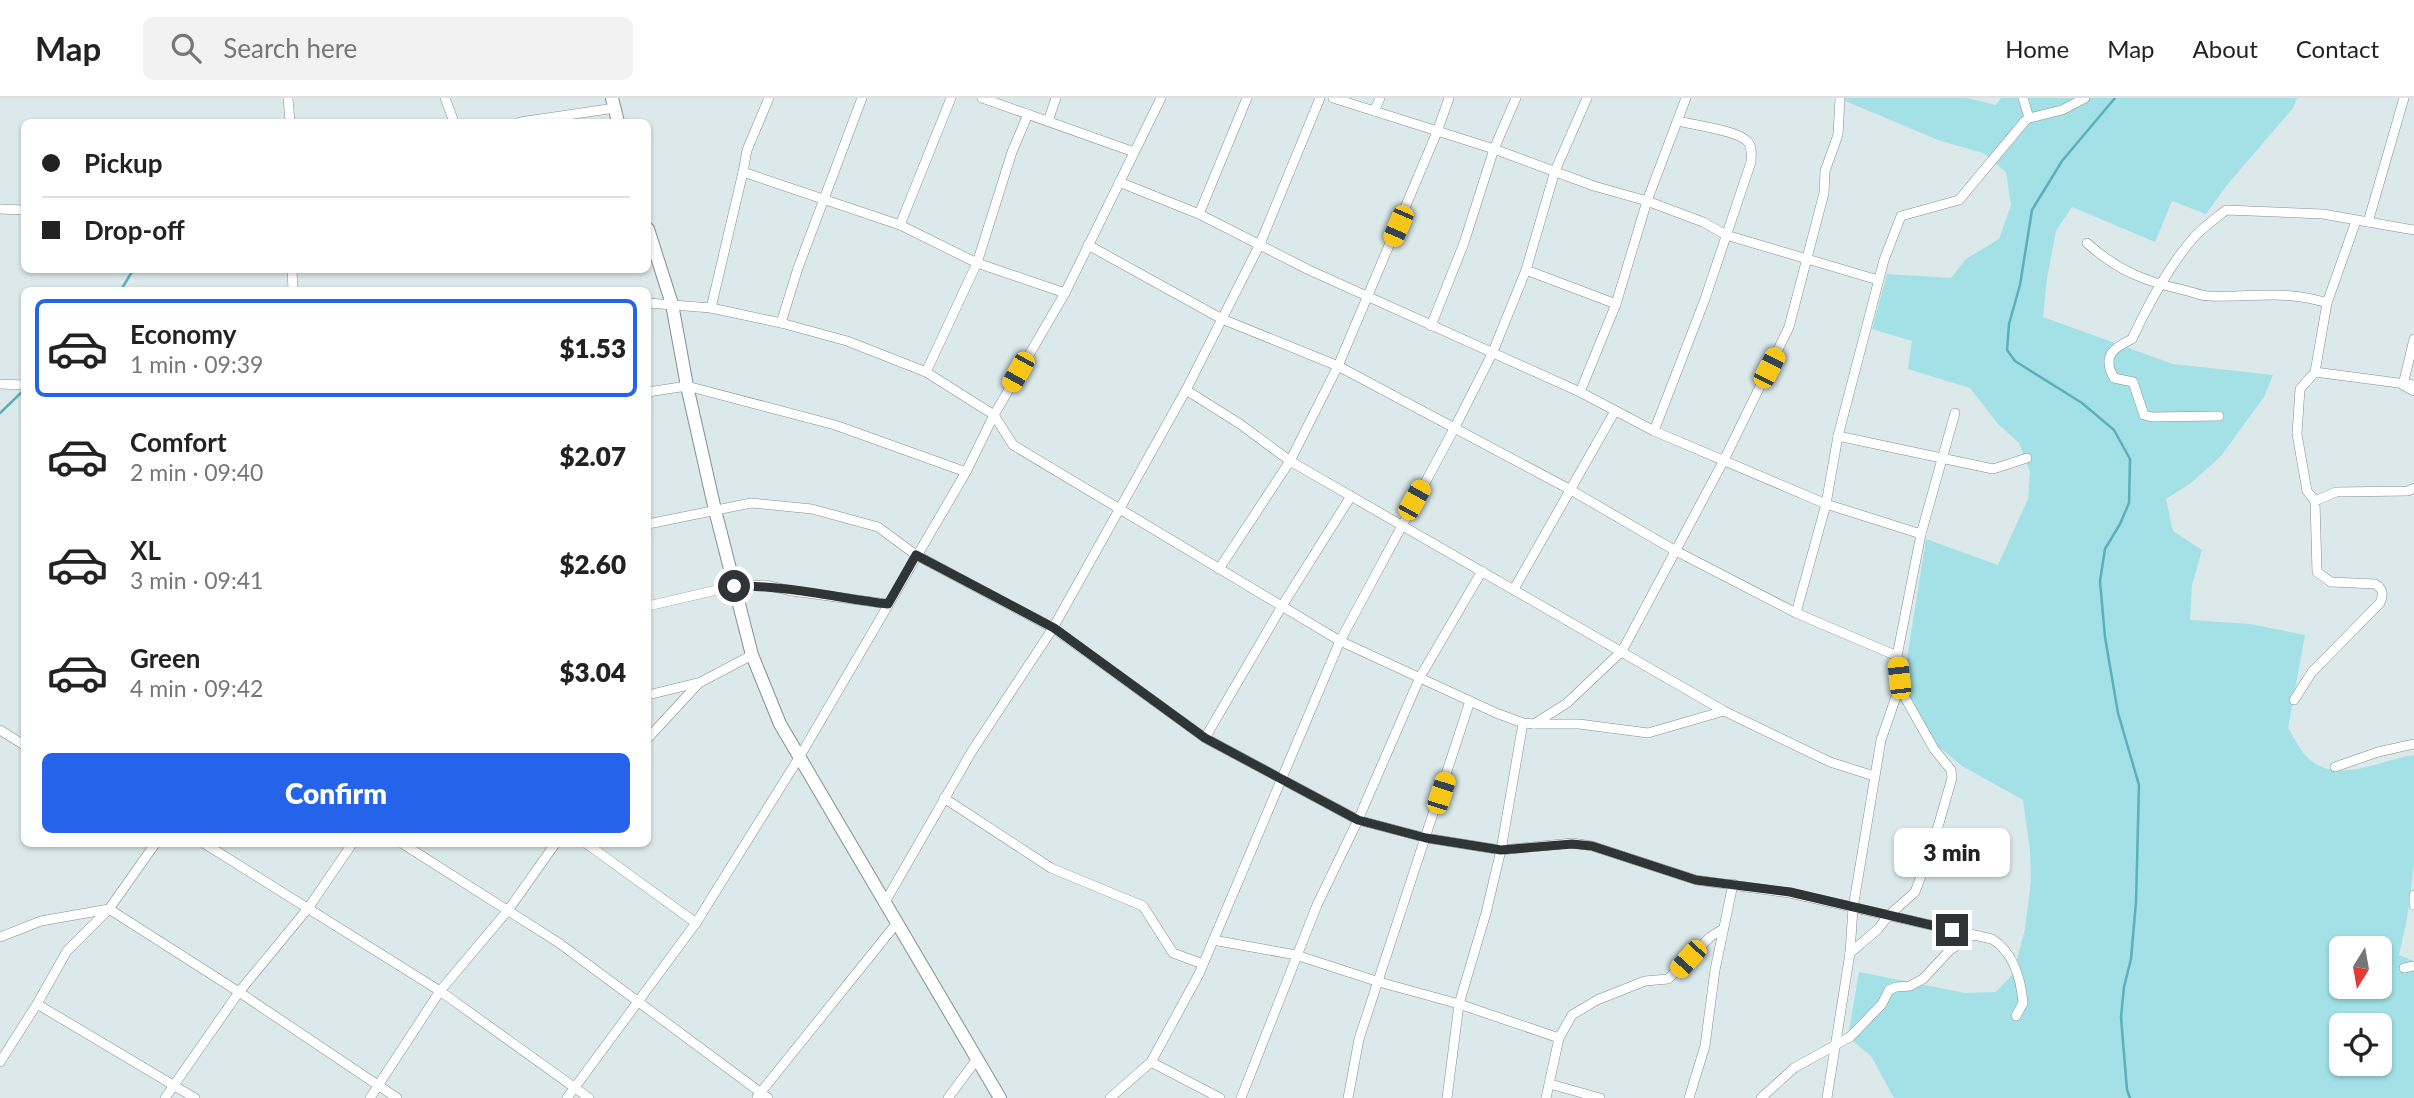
<!DOCTYPE html>
<meta charset="utf-8">
<style>
:root{--surface:#fff;--page:#f2f2f2;--text:#222;--muted:#767676;--line:#e0e0e0;--accent:#2563eb}
body{margin:0;font-family:Lato,sans-serif;background:var(--page);color:var(--text);height:100vh;display:flex;flex-direction:column;font-size:26px;white-space:nowrap}
*{box-sizing:border-box;margin:0}
p{font-size:23px;color:var(--muted)}
.icon{flex:none;width:38px;height:38px;fill:none;stroke:currentColor;stroke-width:2;stroke-linecap:round;stroke-linejoin:round}
.map{position:relative;flex:1;overflow:hidden}
.panel{position:absolute;left:21px;top:189px;width:630px;height:560px;display:flex;flex-direction:column;background:var(--surface);border-radius:10px;box-shadow:0 2px 5px #0004}
.panel>*{flex:none}
.guide{position:absolute;left:21px;top:21px;width:630px;height:154px;border-radius:10px;box-shadow:0 2px 5px #0004;display:grid;align-content:center;height:154px;padding:0 21px;background:var(--surface)}
.needle{width:46px;rotate:191deg}
.tools{position:absolute;left:2329px;top:838px;display:grid;gap:14px}
.tools a{display:grid;place-items:center;width:63px;height:63px;border-radius:10px;background:var(--surface);box-shadow:0 2px 5px #0004;font-size:35px}
.end{position:absolute;width:32px;height:32px;margin:-16px;border:9px solid #2f3535;background:#fff;box-shadow:0 0 0 4px #fff}
.from{border-radius:50%}
.bubble{position:absolute;height:49px;border-radius:10px;background:var(--surface);box-shadow:0 2px 5px #0004;font-size:23px;font-weight:800;line-height:49px;text-align:center}
.car{position:absolute;width:21px;height:42px;margin:-21px -10px;border-radius:9px;box-shadow:0 0 5px 2px #0007;background:linear-gradient(#f5c518 24%,#345 0 40%,#f5c518 0 76%,#345 0 86%,#f5c518 0)}
.guide b{display:flex;align-items:center;gap:24px;height:66px;font-size:26px}
.guide b+b{border-top:2px solid var(--line)}
.guide i{width:18px;height:18px;background:var(--text)}
ul{padding:12px 0 0;list-style:none}
li{display:flex;align-items:center;gap:21px;height:98px;margin:0 14px 10px;padding:0 7px;border:4px solid transparent;border-radius:10px}
li div{flex:1}
li b{display:block;font-size:26px}
li em{font-style:normal;font-weight:800}
li.active{border-color:var(--accent)}
li>.icon{width:63px;height:63px;stroke-width:1.5}
.cta{display:flex;gap:14px;margin-top:auto;padding:14px 21px}
.cta a{flex:1;height:80px;border-radius:10px;background:var(--accent);color:#fff;font-size:28px;font-weight:800;line-height:80px;text-align:center}
header{display:flex;align-items:center;gap:42px;box-sizing:border-box;height:98px;padding:0 35px;background:var(--surface);border-bottom:2px solid var(--line)}
header strong{font-size:33px}
nav{display:flex;gap:38px;margin-inline-start:auto;font-size:24px}
.search{width:490px;height:63px;background:var(--page);display:flex;align-items:center;gap:18px;box-sizing:border-box;padding:0 24px;border-radius:10px;color:var(--muted);font-size:26px}
.map>svg:first-child{display:block}
</style>
<header>
<strong>Map</strong>
<div class="search"><svg class="icon" aria-label="search" viewBox="0 0 24 24"><circle cx="10" cy="10" r="6"/><path d="M15 15l6 6"/></svg>Search here</div>
<nav><a>Home</a><a>Map</a><a>About</a><a>Contact</a></nav>
</header>
<div class="map">
<svg width="2414" height="1000" viewBox="0 0 2414 1000">
<rect width="100%" height="100%" fill="#dbe9eb"/>
<path fill="#a3e1e7" fill-rule="evenodd" d="M1838,0h129l29,7 5,-7h296l-4,10 -66,77 -21,29 -34,-13 -17,41 -83,-35 -16,24 -9,47 -4,39 130,47 100,11 -9,22 -43,59 -30,27 -25,16 7,32 29,19 -10,35 -2,35 60,4 55,11 -17,93c6,9 11,21 19,29 29,29 73,3 107,-2v110l-7,54 -8,36 15,6v137h-520l-23,-42 -23,-19 11,-65 106,21 31,-1 17,-18 12,-45 6,-49 -1,-29 -7,-51 -61,-34 -24,-20 -27,-38 -6,-37 21,-132 72,26 30,-66 2,-27 -11,-29 -21,-19 -28,-36 -62,-19 4,-28 -40,-12 15,-55 64,4 15,-19 33,-20 12,-34 -5,-33 -23,-19 -45,-13zM2342,850h38v39h-38zM2342,928h38v38h-38z"/>
<g fill="none" stroke-linecap="round" stroke-linejoin="round">
<g stroke="#5ab1ba" stroke-width="2.5">
<path d="M2115,0l-53,63 -30,49 -12,75 -11,39 -2,26 8,11 67,42 32,27 16,29 -1,44 -9,21 -15,25 -5,32 5,56 13,76 21,72 -3,117 -5,57 -7,28 -3,30 6,73 3,8"/>
<path d="M121,192l12,-20"/>
<path d="M0,315l24,-23"/>
</g>
<defs>
<g id="street">
<path d="M288,0l2,24"/>
<path d="M445,0l9,24"/>
<path d="M769,0l-22,52 -4,22 157,53 77,38 88,30"/>
<path d="M982,0l152,54"/>
<path d="M1333,0l161,51 100,37 53,15 56,21 23,13 152,45"/>
<path d="M2023,0l6,20"/>
<path d="M1374,13l6,-13"/>
<path d="M1048,23l8,-23"/>
<path d="M520,24l95,-14"/>
<path d="M1119,84l80,32 110,56 271,122 74,39 172,73 95,30"/>
<path d="M0,111l24,1"/>
<path d="M1199,116l48,-116"/>
<path d="M2356,123l-29,82 -12,69 99,13"/>
<path d="M2368,124l36,-124"/>
<path d="M900,127l51,-127"/>
<path d="M2087,145c32,29 60,39 101,48 7,2 14,5 21,5 43,2 77,-7 118,7"/>
<path d="M1088,147l134,74 116,47 231,123 105,61 122,63 101,43"/>
<path d="M292,172l1,20"/>
<path d="M1526,172l90,34"/>
<path d="M648,205l63,5 70,15 66,18 79,31 68,43 19,30 327,196 156,72 27,10 11,1 33,-21 55,-52 102,-191 65,-133 35,-134 1,-22 13,-36 2,-37"/>
<path d="M711,210l32,-136"/>
<path d="M781,225l17,-55 64,-170"/>
<path d="M1431,228l33,-83 30,-94 22,-51"/>
<path d="M2414,241l-11,46 11,6"/>
<path d="M926,274l51,-109 35,-111 16,-38"/>
<path d="M0,286l24,1"/>
<path d="M1186,292l54,34 50,37 434,250 106,51 44,14"/>
<path d="M648,294l39,-6 148,39 131,47"/>
<path d="M1580,294l36,-88 31,-103 39,-103"/>
<path d="M2219,318l-67,1 -8,-2 -11,-33 -19,-4c-13,-23 1,-31 18,-39 17,-36 37,-74 64,-104 9,-9 20,-17 30,-25l97,4 91,16"/>
<path d="M1654,333l51,-132 46,-137c0,-6 2,-15 -4,-21 -10,-11 -54,-16 -69,-20"/>
<path d="M1838,338l155,33 34,-11"/>
<path d="M2315,403l-8,-10 -10,-57 3,-45 15,-17"/>
<path d="M648,426l103,-21 61,6 66,18 38,28 137,73 152,110 153,82 68,18 75,12 71,-7 20,3 104,34 94,13 202,46c21,13 29,40 31,64l-7,13"/>
<path d="M1219,471l71,-108 48,-95 99,-234 12,-34"/>
<path d="M1514,491l101,-178"/>
<path d="M648,508l86,-20 31,-1 27,6 96,13"/>
<path d="M1796,515l30,-109 12,-68 46,-176 17,-44 58,-16 66,-79 4,-3 33,-8 23,-12"/>
<path d="M648,597l49,-12"/>
<path d="M2294,602l18,-28 68,-69c4,-9 3,-14 -5,-19l-44,-2 -14,-10 -2,-71 21,-9 72,-1 6,-3"/>
<path d="M1534,626h45l69,9 76,-22"/>
<path d="M0,632l24,15"/>
<path d="M648,640l51,-55 53,-28"/>
<path d="M1205,640l77,-132 69,-110"/>
<path d="M2335,669l43,-15 36,-8"/>
<path d="M944,700l107,70 92,38 30,47 30,11"/>
<path d="M205,746l235,147 149,107"/>
<path d="M403,746l156,99 209,155"/>
<path d="M587,746l109,79"/>
<path d="M2414,797v10"/>
<path d="M884,806l88,-153 81,-123 133,-238 74,-146 60,-146"/>
<path d="M0,839l41,-16 68,-12 46,-65"/>
<path d="M1213,842l83,15 83,27 80,22 100,34"/>
<path d="M1850,855l28,-24 10,-13 27,-24 18,-48 19,-66 -1,-8 -17,-21 -35,-62"/>
<path d="M2404,870l10,-2"/>
<path d="M37,906l158,94"/>
<path d="M0,964l37,-58 30,-53 42,-42 130,83 158,106"/>
<path d="M1151,964l69,36"/>
<path d="M1550,986l50,14"/>
<path d="M757,999l139,-173"/>
<path d="M165,1000l74,-106 70,-85 43,-63"/>
<path d="M370,1000l70,-107 69,-82 46,-65"/>
<path d="M567,1000l129,-175 104,-167 166,-284 28,-57 71,-122 96,-195"/>
<path d="M948,1000l29,-39"/>
<path d="M1110,1000l41,-36 48,-88 141,-333 114,-212 38,-75 34,-84 29,-99 32,-73"/>
<path d="M1241,1000l76,-193 41,-85 62,-143 62,-106"/>
<path d="M1348,1000l11,-59 111,-338"/>
<path d="M1447,1000l12,-94 27,-91 15,-63 22,-127"/>
<path d="M1546,1000l13,-60 13,-23 25,-15 48,-19 23,-2 42,-42 13,-8"/>
<path d="M1689,1000l16,-52 10,-76 18,-86"/>
<path d="M1761,1000l33,-30 56,-31 32,-33 7,-14 7,-3 14,-1 13,-7 27,-29 23,-15"/>
<path d="M1827,1000l23,-145 3,-45 28,-168 16,-46 2,-16 -2,-22 24,-122 34,-121"/>
</g>
<g id="secondary">
<path d="M612,0l6,24"/>
<path d="M648,131l24,75 15,82 28,124 37,145 28,69 220,374"/>
</g>
</defs>
<use href="#street" stroke="#839091" stroke-width="10"/>
<use href="#secondary" stroke="#839091" stroke-width="14"/>
<use href="#street" stroke="#fff" stroke-width="9"/>
<use href="#secondary" stroke="#fff" stroke-width="12"/>
</g>
<g fill="none" stroke-linecap="round" stroke-linejoin="round">
<path stroke="#2f3535" stroke-width="9" d="M734,488c49,-1 105,12 154,18l28,-49 138,73 151,110 153,82 68,18 75,12 71,-6 20,2 104,34 94,12 162,38"/>
</g>
</svg>
<div class="tools">
<a><svg class="needle" viewBox="-14 -14 28 28"><path d="M0-13l5 13h-10z" fill="#e53935"/><path d="M0 13l5-13h-10z" fill="#767676"/></svg></a>
<a><svg class="icon" aria-label="locate" viewBox="0 0 24 24"><circle cx="12" cy="12" r="6"/><path d="M12 2v4M12 18v4M2 12h4M18 12h4"/></svg></a>
</div>
<i class="end from" style="left:734px;top:488px"></i>
<i class="end" style="left:1952px;top:832px"></i>
<div class="bubble" style="left:1894px;top:730px;width:116px">3 min</div>
<i class="car" style="left:1398px;top:128px;rotate:203deg"></i>
<i class="car" style="left:1769px;top:270px;rotate:27deg"></i>
<i class="car" style="left:1018px;top:274px;rotate:209deg"></i>
<i class="car" style="left:1414px;top:402px;rotate:29deg"></i>
<i class="car" style="left:1899px;top:580px;rotate:354deg"></i>
<i class="car" style="left:1441px;top:695px;rotate:18deg"></i>
<i class="car" style="left:1688px;top:861px;rotate:222deg"></i>
<div class="guide">
<b><i class="from"></i>Pickup</b>
<b><i></i>Drop-off</b>
</div>
<section class="panel">
<ul>
<li class="active"><svg class="icon" aria-label="car" viewBox="0 0 24 24"><path d="M5 17H2v-5l4-1 3-4h7l3 4 3 1v5h-3M9 17h6M6 11h13"/><circle cx="7" cy="17" r="2"/><circle cx="17" cy="17" r="2"/></svg><div><b>Economy</b><p>1 min · 09:39</p></div><em>$1.53</em></li>
<li><svg class="icon" aria-label="car" viewBox="0 0 24 24"><path d="M5 17H2v-5l4-1 3-4h7l3 4 3 1v5h-3M9 17h6M6 11h13"/><circle cx="7" cy="17" r="2"/><circle cx="17" cy="17" r="2"/></svg><div><b>Comfort</b><p>2 min · 09:40</p></div><em>$2.07</em></li>
<li><svg class="icon" aria-label="car" viewBox="0 0 24 24"><path d="M5 17H2v-5l4-1 3-4h7l3 4 3 1v5h-3M9 17h6M6 11h13"/><circle cx="7" cy="17" r="2"/><circle cx="17" cy="17" r="2"/></svg><div><b>XL</b><p>3 min · 09:41</p></div><em>$2.60</em></li>
<li><svg class="icon" aria-label="car" viewBox="0 0 24 24"><path d="M5 17H2v-5l4-1 3-4h7l3 4 3 1v5h-3M9 17h6M6 11h13"/><circle cx="7" cy="17" r="2"/><circle cx="17" cy="17" r="2"/></svg><div><b>Green</b><p>4 min · 09:42</p></div><em>$3.04</em></li>
</ul>
<div class="cta"><a>Confirm</a></div>
</section>
</div>
